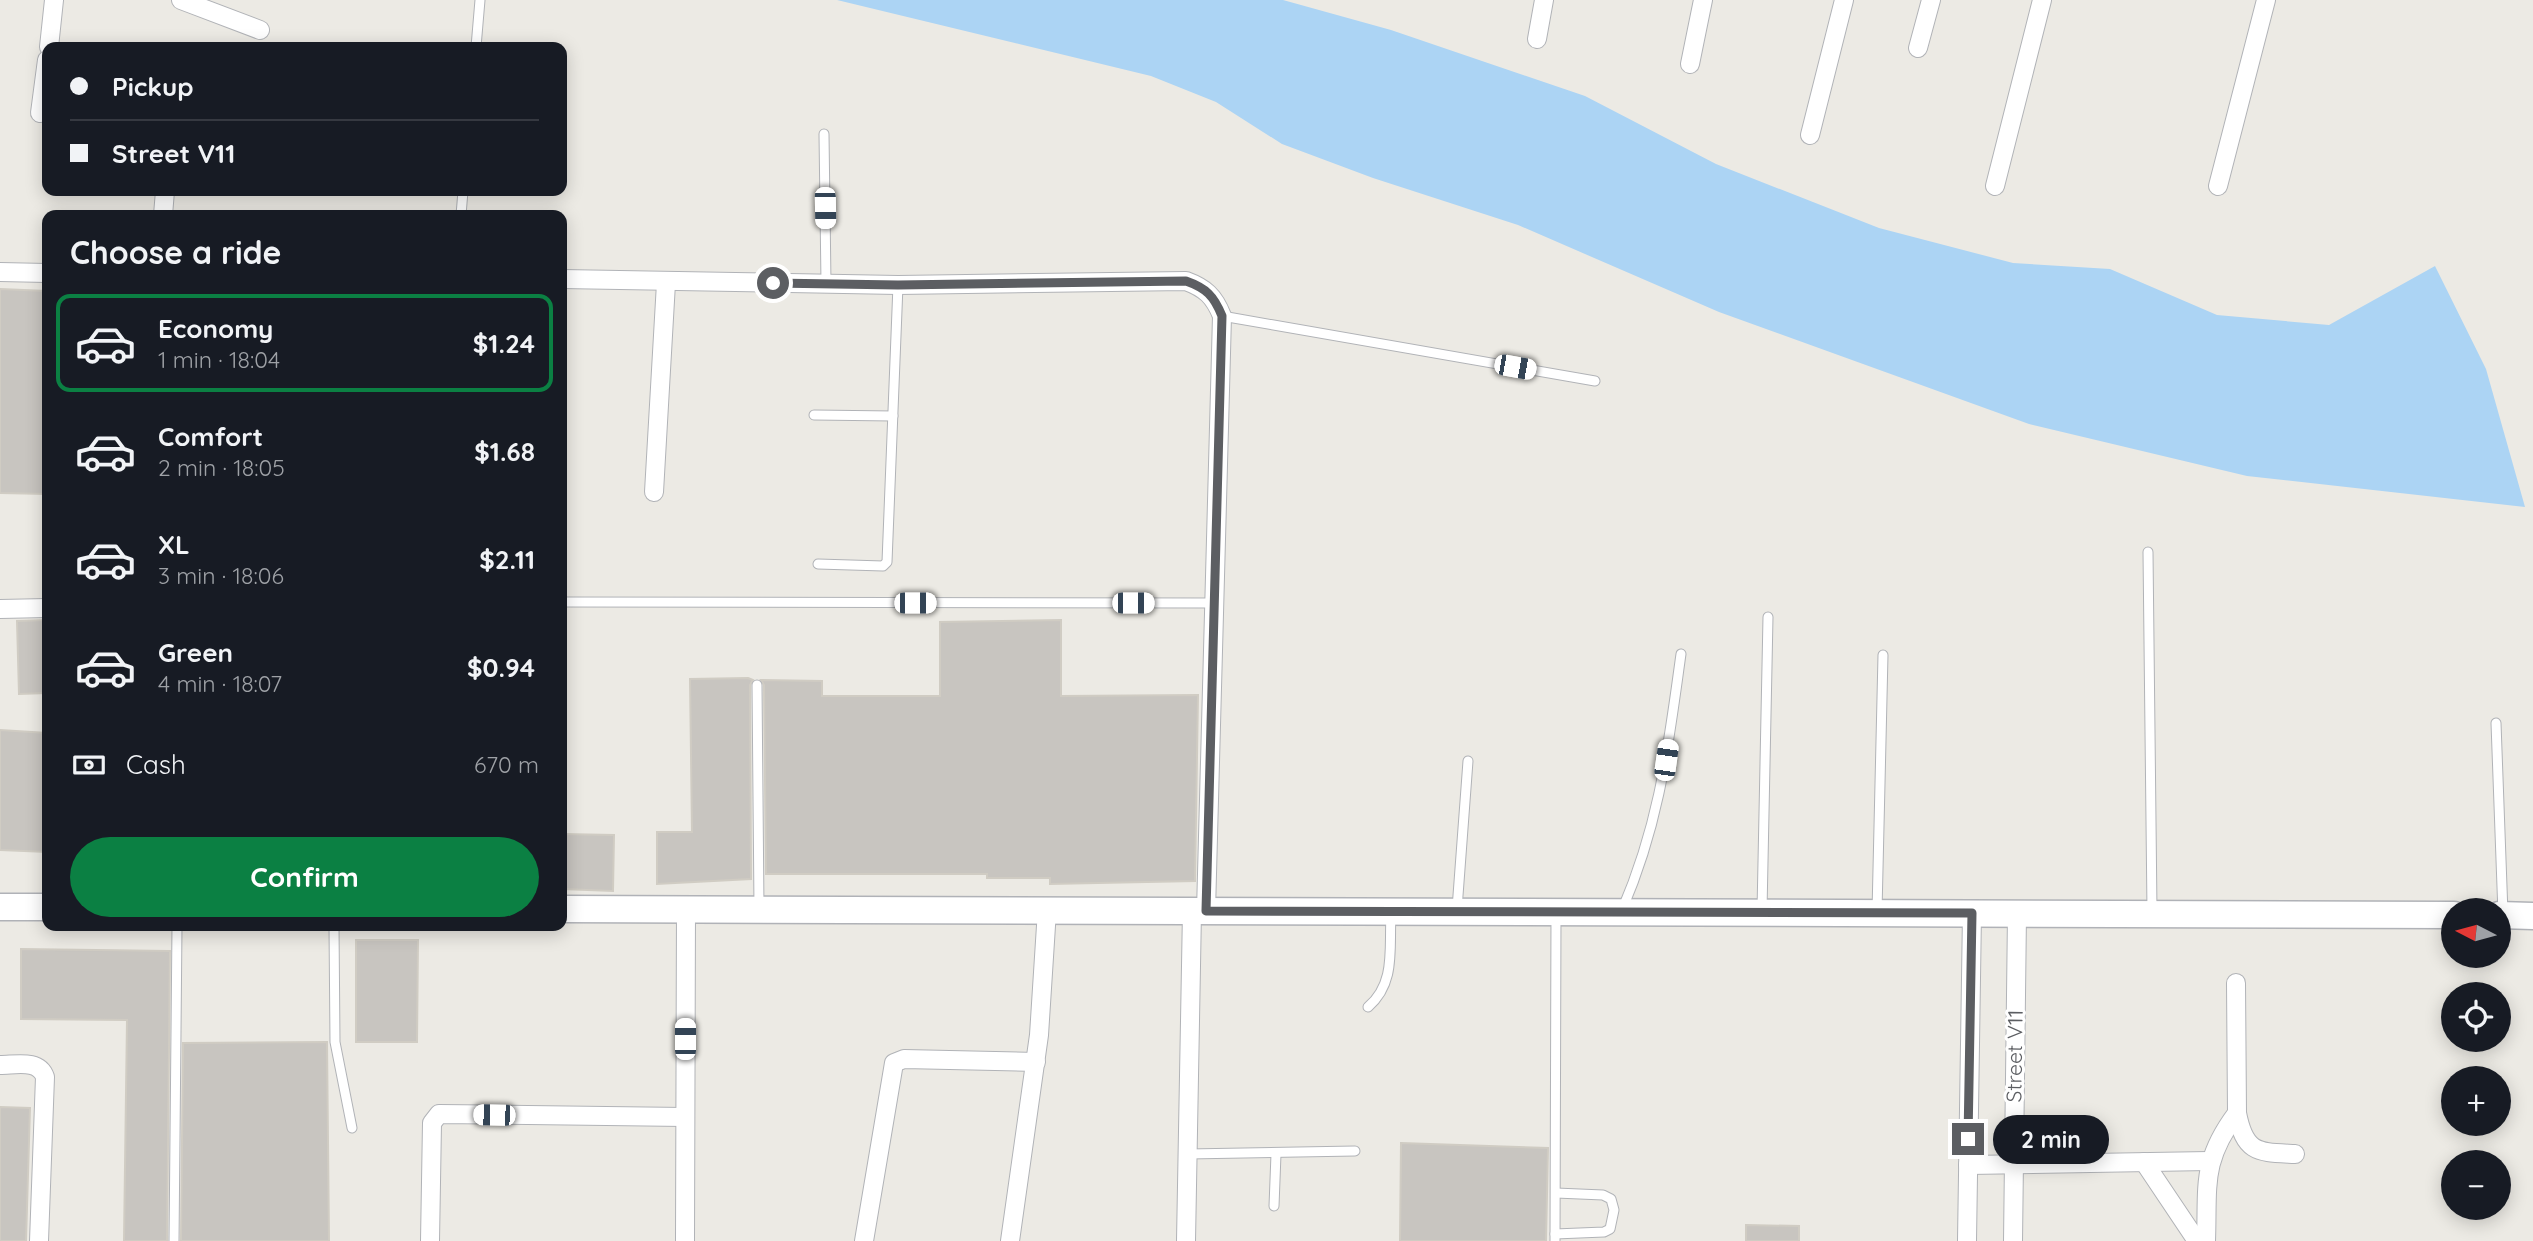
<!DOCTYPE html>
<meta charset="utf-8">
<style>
:root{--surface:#171b24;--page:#242831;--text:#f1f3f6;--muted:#9ea1a6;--line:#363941;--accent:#0b8043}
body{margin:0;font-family:Quicksand,sans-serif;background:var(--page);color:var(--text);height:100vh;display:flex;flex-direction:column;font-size:26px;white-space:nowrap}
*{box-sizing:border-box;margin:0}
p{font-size:23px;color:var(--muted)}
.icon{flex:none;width:38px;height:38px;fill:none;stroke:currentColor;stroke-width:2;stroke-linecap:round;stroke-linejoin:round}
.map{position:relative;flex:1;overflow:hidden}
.side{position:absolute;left:42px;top:210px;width:525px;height:721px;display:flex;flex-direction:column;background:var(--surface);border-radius:14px;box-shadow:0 4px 18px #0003}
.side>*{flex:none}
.top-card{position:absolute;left:42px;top:42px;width:525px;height:154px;border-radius:14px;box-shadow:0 4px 18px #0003;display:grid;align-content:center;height:154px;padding:0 28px;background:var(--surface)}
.needle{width:46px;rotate:276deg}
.controls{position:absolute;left:2441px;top:898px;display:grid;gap:14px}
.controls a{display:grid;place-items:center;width:70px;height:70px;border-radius:50%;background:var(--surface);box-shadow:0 4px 18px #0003;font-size:35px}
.end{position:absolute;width:32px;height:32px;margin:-16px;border:9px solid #5c5e62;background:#fff;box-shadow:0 0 0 4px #fff}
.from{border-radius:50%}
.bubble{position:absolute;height:49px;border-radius:24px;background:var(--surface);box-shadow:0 4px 18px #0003;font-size:23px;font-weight:700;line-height:49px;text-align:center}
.car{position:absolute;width:21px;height:42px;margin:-21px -10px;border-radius:9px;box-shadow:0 0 5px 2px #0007;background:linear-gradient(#fff 24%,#345 0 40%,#fff 0 76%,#345 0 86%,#fff 0)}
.top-card b{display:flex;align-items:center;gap:24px;height:66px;font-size:26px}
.top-card b+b{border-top:2px solid var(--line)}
.top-card i{width:18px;height:18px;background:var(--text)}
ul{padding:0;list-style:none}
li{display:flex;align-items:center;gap:21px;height:98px;margin:0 14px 10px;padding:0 14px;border:4px solid transparent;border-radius:14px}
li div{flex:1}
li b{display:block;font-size:26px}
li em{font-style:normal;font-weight:700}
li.on{border-color:var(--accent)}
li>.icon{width:63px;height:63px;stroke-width:1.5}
h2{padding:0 28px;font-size:32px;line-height:84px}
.pay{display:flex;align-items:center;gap:18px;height:77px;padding:0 28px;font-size:26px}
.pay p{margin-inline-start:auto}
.action{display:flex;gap:14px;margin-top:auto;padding:14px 28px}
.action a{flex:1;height:80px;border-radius:42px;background:var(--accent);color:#fff;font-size:28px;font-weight:700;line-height:80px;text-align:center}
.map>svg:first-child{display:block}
</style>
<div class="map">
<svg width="2533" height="1241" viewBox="0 0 2533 1241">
<rect width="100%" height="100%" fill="#eceae4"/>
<path fill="#acd4f4" d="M837,0h446l108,30 194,66 131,68 163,64 134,35 97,6 107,46 112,10 106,-59 51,103 39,138 -278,-31 -218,-52 -310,-112 -201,-87 -145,-47 -91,-34 -66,-42 -65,-26z"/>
<g fill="#c8c5c0" stroke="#d0ccc3" stroke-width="2">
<path d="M0,289l47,2v203l-47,-1z"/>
<path d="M47,620v73l-28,1 -2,-73z"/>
<path d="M1061,620v76l137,-1 -3,186 -145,3v-6h-63v-4h-221l-2,-189 -3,-5 61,1v15h118v-74z"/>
<path d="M748,678l5,2 -3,5 1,194 -94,5v-52h35l-2,-153z"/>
<path d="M0,730l47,3v119l-47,-2z"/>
<path d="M562,834l52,1 -1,56 -51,-2z"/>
<path d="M356,940h62l-1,102h-61z"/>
<path d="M21,949l149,2 -3,290h-43l3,-221 -106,-1z"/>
<path d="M327,1042l2,199h-148l2,-198z"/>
<path d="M0,1107l30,1 -4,133h-26z"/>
<path d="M1401,1143l147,5 -2,93h-146z"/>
<path d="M1746,1225l53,1v15h-53z"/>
</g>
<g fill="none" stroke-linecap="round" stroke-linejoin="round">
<defs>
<g id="lane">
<path d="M476,47l4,-47"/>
<path d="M824,134l2,149"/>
<path d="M461,215l2,-24"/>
<path d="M1222,316l373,65"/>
<path d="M814,415l79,1"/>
<path d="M2148,552l4,359"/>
<path d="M818,564l65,2 4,-4 11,-277"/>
<path d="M562,602l652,1"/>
<path d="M757,685l2,223"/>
<path d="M2496,723l7,191"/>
<path d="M1457,909l11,-148"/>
<path d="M1622,910c38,-88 46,-163 59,-256"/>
<path d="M1762,911l6,-294"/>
<path d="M1877,912l6,-257"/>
<path d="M334,926l1,116 17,86"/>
<path d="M1368,1007c28,-24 21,-58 23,-92"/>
<path d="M1188,1154l167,-3"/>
<path d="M1274,1206l2,-52"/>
<path d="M1555,1234l49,-2 6,-3 4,-19 -3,-11 -8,-4 -47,-2"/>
<path d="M174,1241l3,-315"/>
<path d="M1555,1241l1,-327"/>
</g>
<g id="street">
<path d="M181,0l79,30"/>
<path d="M1537,39l7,-39"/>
<path d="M49,47l5,-47"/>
<path d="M1918,48l13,-48"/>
<path d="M1690,64l13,-64"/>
<path d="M40,113l7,-53"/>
<path d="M1810,135l34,-135"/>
<path d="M1995,186l47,-186"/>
<path d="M2218,186l48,-186"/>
<path d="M163,215l2,-24"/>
<path d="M0,272l47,1"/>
<path d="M562,279l336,6 288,-4c19,7 28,15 36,35l-16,595"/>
<path d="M654,492l12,-209"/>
<path d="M0,609l47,-1"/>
<path d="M2236,983l1,130c8,41 21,39 58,41"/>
<path d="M0,1065c16,0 39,-6 45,12l-6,164"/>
<path d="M2144,1162l53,79"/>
<path d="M1968,1165l241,-4"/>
<path d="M430,1241l2,-118 7,-9 246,3"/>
<path d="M685,1241l1,-332"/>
<path d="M864,1241l30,-178 10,-4 132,3"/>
<path d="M1010,1241l29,-206 8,-125"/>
<path d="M1186,1241l6,-330"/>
<path d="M1967,1241l5,-328"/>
<path d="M2013,1241l4,-327"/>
<path d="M2206,1241c2,-56 -5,-80 31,-128"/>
</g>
<g id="secondary">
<path d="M0,907h47"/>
<path d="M562,909l1892,6"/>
<path d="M2499,915l34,1"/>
</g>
</defs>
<use href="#lane" stroke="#b1b3b7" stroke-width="11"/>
<use href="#street" stroke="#b1b3b7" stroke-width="20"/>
<use href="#secondary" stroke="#b0b2b7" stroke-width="29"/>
<use href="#lane" stroke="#fff" stroke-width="9"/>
<use href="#street" stroke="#fff" stroke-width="18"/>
<use href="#secondary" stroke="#fff" stroke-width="26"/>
</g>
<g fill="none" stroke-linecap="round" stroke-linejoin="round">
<path stroke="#5c5e62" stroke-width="9" d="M773,283l125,2 288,-4c20,7 28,15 36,35l-16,595 766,2 -4,226"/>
</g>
<g text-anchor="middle" stroke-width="6" stroke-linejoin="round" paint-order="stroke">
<g font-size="21" fill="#5c5e62" stroke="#fff">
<text transform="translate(2015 1056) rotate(-89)" y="7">Street V11</text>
</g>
</g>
</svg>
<div class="controls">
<a><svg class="needle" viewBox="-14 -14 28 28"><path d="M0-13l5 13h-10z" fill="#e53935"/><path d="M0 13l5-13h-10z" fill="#9ea1a6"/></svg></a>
<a><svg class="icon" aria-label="locate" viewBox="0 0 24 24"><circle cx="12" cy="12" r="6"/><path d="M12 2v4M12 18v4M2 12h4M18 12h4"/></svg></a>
<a>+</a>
<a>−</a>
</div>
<i class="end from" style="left:773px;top:283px"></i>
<i class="end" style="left:1968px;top:1139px"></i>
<div class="bubble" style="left:1993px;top:1115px;width:116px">2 min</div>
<i class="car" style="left:825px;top:208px;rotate:179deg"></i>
<i class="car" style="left:1515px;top:367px;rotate:100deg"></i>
<i class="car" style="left:915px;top:603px;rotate:90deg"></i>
<i class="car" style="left:1133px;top:603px;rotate:90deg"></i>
<i class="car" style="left:1666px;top:760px;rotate:8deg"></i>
<i class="car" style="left:685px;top:1039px;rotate:0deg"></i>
<i class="car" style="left:494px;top:1115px;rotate:271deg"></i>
<div class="top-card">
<b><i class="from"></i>Pickup</b>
<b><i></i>Street V11</b>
</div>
<section class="side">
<h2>Choose a ride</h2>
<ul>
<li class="on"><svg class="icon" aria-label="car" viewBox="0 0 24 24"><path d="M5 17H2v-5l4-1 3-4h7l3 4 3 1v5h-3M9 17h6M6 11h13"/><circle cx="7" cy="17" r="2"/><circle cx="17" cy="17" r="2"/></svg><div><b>Economy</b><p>1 min · 18:04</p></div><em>$1.24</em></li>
<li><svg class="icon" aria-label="car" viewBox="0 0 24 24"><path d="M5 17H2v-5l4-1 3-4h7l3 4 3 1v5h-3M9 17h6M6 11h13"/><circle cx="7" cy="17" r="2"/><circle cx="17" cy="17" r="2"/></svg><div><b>Comfort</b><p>2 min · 18:05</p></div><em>$1.68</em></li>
<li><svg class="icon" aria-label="car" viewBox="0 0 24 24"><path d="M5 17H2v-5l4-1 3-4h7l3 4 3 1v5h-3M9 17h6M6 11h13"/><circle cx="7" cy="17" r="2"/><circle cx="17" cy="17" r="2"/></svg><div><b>XL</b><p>3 min · 18:06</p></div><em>$2.11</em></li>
<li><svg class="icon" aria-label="car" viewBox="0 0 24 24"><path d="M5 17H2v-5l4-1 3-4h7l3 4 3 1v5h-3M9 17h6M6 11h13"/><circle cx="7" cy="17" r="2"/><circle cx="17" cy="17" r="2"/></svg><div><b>Green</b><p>4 min · 18:07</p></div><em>$0.94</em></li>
</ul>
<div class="pay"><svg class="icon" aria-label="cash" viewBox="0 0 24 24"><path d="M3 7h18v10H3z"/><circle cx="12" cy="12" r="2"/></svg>Cash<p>670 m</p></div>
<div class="action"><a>Confirm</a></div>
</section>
</div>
